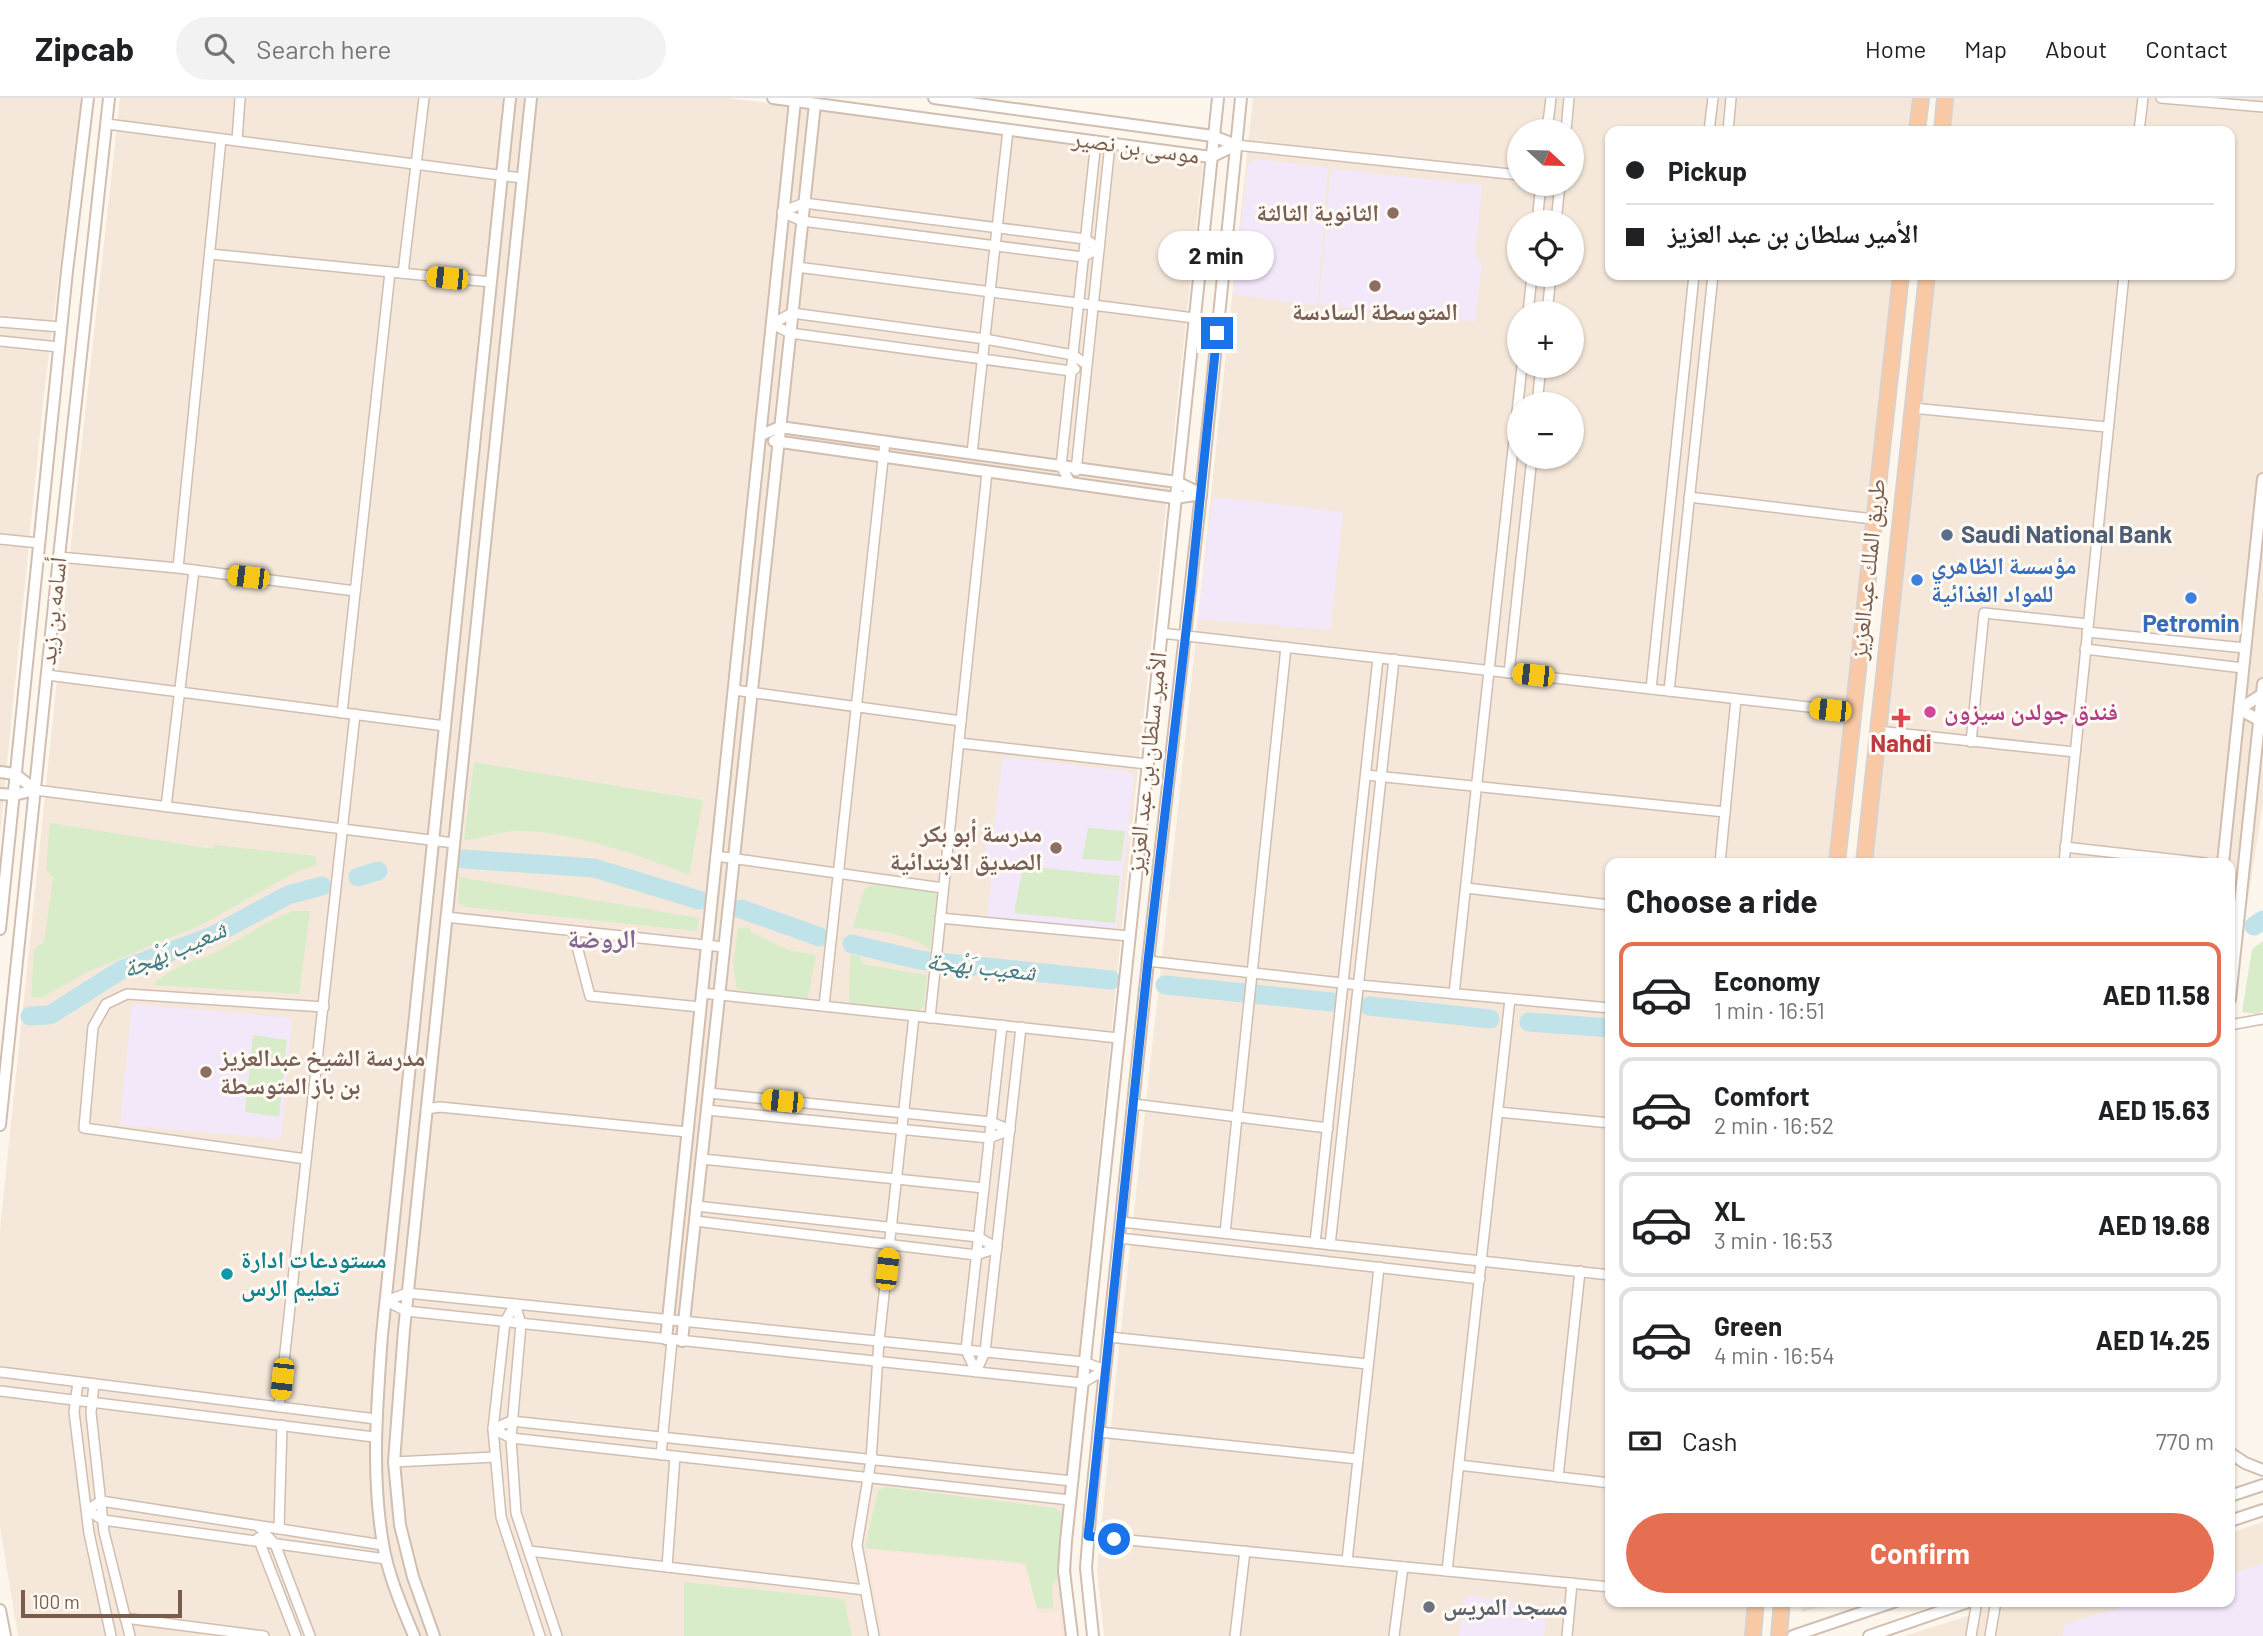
<!DOCTYPE html>
<meta charset="utf-8">
<style>
:root{--surface:#fff;--page:#f2f2f2;--text:#202124;--muted:#757577;--line:#e0e0e0;--accent:#e76f51}
body{margin:0;font-family:Barlow,"Noto Naskh Arabic",sans-serif;background:var(--page);color:var(--text);height:100vh;display:flex;flex-direction:column;font-size:26px;white-space:nowrap}
*{box-sizing:border-box;margin:0}
p{font-size:23px;color:var(--muted)}
.icon{flex:none;width:38px;height:38px;fill:none;stroke:currentColor;stroke-width:2;stroke-linecap:round;stroke-linejoin:round}
.map{position:relative;flex:1;overflow:hidden}
.sheet{position:absolute;left:1605px;top:760px;width:630px;height:749px;display:flex;flex-direction:column;background:var(--surface);border-radius:14px;box-shadow:0 2px 5px #0004}
.sheet>*{flex:none}
.guide{position:absolute;left:1605px;top:28px;width:630px;height:154px;border-radius:14px;box-shadow:0 2px 5px #0004;display:grid;align-content:center;height:154px;padding:0 21px;background:var(--surface)}
.needle{width:46px;rotate:112deg}
.buttons{position:absolute;left:1507px;top:21px;display:grid;gap:14px}
.buttons a{display:grid;place-items:center;width:77px;height:77px;border-radius:50%;background:var(--surface);box-shadow:0 2px 5px #0004;font-size:35px}
.scale{position:absolute;left:21px;bottom:18px;width:161px;box-sizing:border-box;padding-left:7px;border:4px solid #7a5c4d;border-top:0;font-size:19px;line-height:24px;white-space:nowrap;color:#7a5c4d;-webkit-text-stroke:5px #fffaf3;paint-order:stroke}
.end{position:absolute;width:32px;height:32px;margin:-16px;border:9px solid #1a73e8;background:#fff;box-shadow:0 0 0 4px #fff}
.from{border-radius:50%}
.bubble{position:absolute;height:49px;border-radius:24px;background:var(--surface);box-shadow:0 2px 5px #0004;font-size:23px;font-weight:700;line-height:49px;text-align:center}
.car{position:absolute;width:21px;height:42px;margin:-21px -10px;border-radius:9px;box-shadow:0 0 5px 2px #0007;background:linear-gradient(#f5c518 24%,#345 0 40%,#f5c518 0 76%,#345 0 86%,#f5c518 0)}
.guide b{display:flex;align-items:center;gap:24px;height:66px;font-size:26px}
.guide b+b{border-top:2px solid var(--line)}
.guide i{width:18px;height:18px;background:var(--text)}
ul{padding:0;list-style:none}
li{display:flex;align-items:center;gap:21px;height:105px;margin:0 14px 10px;padding:0 7px;border:4px solid var(--line);border-radius:14px}
li div{flex:1}
li b{display:block;font-size:26px}
li em{font-style:normal;font-weight:700}
li.selected{border-color:var(--accent)}
li>.icon{width:63px;height:63px;stroke-width:1.5}
h2{padding:0 21px;font-size:32px;line-height:84px}
.pay{display:flex;align-items:center;gap:18px;height:77px;padding:0 21px;font-size:26px}
.pay p{margin-inline-start:auto}
.primary-button{display:flex;gap:14px;margin-top:auto;padding:14px 21px}
.primary-button a{flex:1;height:80px;border-radius:42px;background:var(--accent);color:#fff;font-size:28px;font-weight:700;line-height:80px;text-align:center}
header{display:flex;align-items:center;gap:42px;box-sizing:border-box;height:98px;padding:0 35px;background:var(--surface);border-bottom:2px solid var(--line)}
header strong{font-size:33px}
nav{display:flex;gap:38px;margin-inline-start:auto;font-size:24px}
.search{width:490px;height:63px;background:var(--page);display:flex;align-items:center;gap:18px;box-sizing:border-box;padding:0 24px;border-radius:38px;color:var(--muted);font-size:26px}
.map>svg:first-child{display:block}
</style>
<header>
<strong>Zipcab</strong>
<div class="search"><svg class="icon" aria-label="search" viewBox="0 0 24 24"><circle cx="10" cy="10" r="6"/><path d="M15 15l6 6"/></svg>Search here</div>
<nav><a>Home</a><a>Map</a><a>About</a><a>Contact</a></nav>
</header>
<div class="map">
<svg width="2263" height="1538" viewBox="0 0 2263 1538">
<rect width="100%" height="100%" fill="#fdf6ec"/>
<g fill="#f5e8da" fill-rule="evenodd">
<path d="M0,0h81l-38,304 -43,433z"/>
<path d="M120,0h609l474,65 -64,595 -72,712 8,166h-1057l-18,-109v-298l77,-743z"/>
<path d="M1253,0h659l-4,33h-298v144h283l-63,588h-220v738h141l-3,35h-644l-7,-66 21,-214 47,-426zM1519,33h53v53h-53zM1519,124h53v53h-53zM1519,215h53v53h-53zM1519,306h53v53h-53z"/>
<path d="M1953,0h310v705l-33,212v-152h-361l64,-588h297v-144h-281z"/>
<path d="M2263,1424v114h-359l111,-35h215v-68z"/>
<path d="M1802,1503h37l-38,12z"/>
</g>
<path fill="#fde8e0" d="M867,1452l159,15 13,49 21,-2 2,24h-179z"/>
<g fill="#f3e8fa">
<path d="M1256,61l72,9 -11,138 -84,-12 15,-130z"/>
<path d="M1331,71l151,16 -7,69 7,11 -7,57 -156,-18z"/>
<path d="M1213,399l130,15 -13,118 -132,-11z"/>
<path d="M1003,659l124,14 7,5 -18,156 -129,-14 6,-54 -9,-2 2,-18 6,-1z"/>
<path d="M132,906l160,14 -11,121 -161,-14z"/>
<path d="M2263,1466v72h-200l1,-11 77,-24h89v-27z"/>
<path d="M1468,1497l68,10 10,6 -2,25h-85l4,-33z"/>
</g>
<g fill="#d8ecc9">
<path d="M474,664l229,38 -14,75c-50,-20 -117,-44 -172,-44 -17,0 -35,8 -53,9z"/>
<path d="M50,725l163,26 1,-4 101,11 2,9 -23,8 -95,53 -112,46 -46,26 -10,-1 3,-48 10,-7 9,-65 -7,-7z"/>
<path d="M1088,730l37,3 -4,30 -39,-2z"/>
<path d="M1023,768l97,10 -5,47 -101,-10z"/>
<path d="M459,779l240,41 -2,13 -232,-24 -7,-4z"/>
<path d="M872,786l61,8 4,3 -7,55c-13,-15 -57,-19 -77,-23l11,-37z"/>
<path d="M293,813h17l-11,83 -146,-9c18,-19 40,-22 63,-33 26,-13 49,-31 77,-41z"/>
<path d="M738,830h12l1,4 37,18 28,5 -8,43 -20,-1 -2,3 -49,-11 -4,-25z"/>
<path d="M2263,843v70l-6,3 -15,-2 10,-63z"/>
<path d="M850,857l9,1 4,8 64,11 -3,31 -6,6 -69,-6z"/>
<path d="M253,937l34,5 -8,77 -34,-5z"/>
<path d="M886,1389l169,21 6,4 -1,62 -8,12 1,22 -16,1 -12,-46 -160,-15 13,-58z"/>
<path d="M684,1484l160,17 8,37h-168z"/>
</g>
<g fill="none" stroke-linecap="round" stroke-linejoin="round">
<g stroke="#bfe3e8" stroke-width="19">
<path d="M463,761l131,9 105,32"/>
<path d="M358,779l20,-6"/>
<path d="M741,811l79,28"/>
<path d="M2254,828l9,-6"/>
<path d="M852,846l67,16 192,20"/>
<path d="M1165,887l167,17"/>
<path d="M1369,908l121,13"/>
<path d="M30,918l20,-1 71,-45 91,-34 76,-41 34,-9"/>
<path d="M1529,924l81,6"/>
</g>
<defs>
<g id="minor">
<path d="M2161,0l102,9"/>
<path d="M107,26l415,54"/>
<path d="M1547,33l4,-33"/>
<path d="M1566,33l3,-33"/>
<path d="M1709,33l4,-33"/>
<path d="M1728,33l3,-33"/>
<path d="M2139,33l4,-33"/>
<path d="M237,43l3,-43"/>
<path d="M1236,47l283,30"/>
<path d="M804,105l281,36 14,9 -16,9 -281,-36 -20,-9z"/>
<path d="M1537,124l4,-38"/>
<path d="M1556,124l4,-38"/>
<path d="M210,156l281,28"/>
<path d="M797,169l397,51"/>
<path d="M403,175l21,-175"/>
<path d="M1528,215l4,-38"/>
<path d="M1547,215l4,-38"/>
<path d="M0,224l61,5"/>
<path d="M772,226l20,-11 193,26 88,16 13,9"/>
<path d="M772,226l18,9 281,38 4,-2"/>
<path d="M0,243l59,6"/>
<path d="M1537,306l4,-38"/>
<path d="M1912,310l195,19"/>
<path d="M972,355l36,-323"/>
<path d="M1076,373l34,-327"/>
<path d="M1070,384l-9,-16 35,-325"/>
<path d="M1689,399l184,22"/>
<path d="M0,441l39,4"/>
<path d="M59,459l119,11 177,23"/>
<path d="M178,470l43,-429"/>
<path d="M2087,534l158,16"/>
<path d="M1161,535l692,79"/>
<path d="M2085,551l158,19"/>
<path d="M1509,575l23,-216"/>
<path d="M47,577l398,51"/>
<path d="M1651,591l43,-414"/>
<path d="M734,592l227,31"/>
<path d="M1669,593l44,-416"/>
<path d="M342,615l48,-441"/>
<path d="M1877,633l198,21"/>
<path d="M1971,644l13,-129 104,11"/>
<path d="M959,645l188,21"/>
<path d="M1366,677l359,37"/>
<path d="M35,692l419,53"/>
<path d="M166,709l28,-237"/>
<path d="M2065,749l140,16"/>
<path d="M716,758l227,32"/>
<path d="M1720,765l16,-164"/>
<path d="M2064,765l60,-588"/>
<path d="M1466,790l144,17"/>
<path d="M446,819l278,30"/>
<path d="M940,820l189,18"/>
<path d="M573,833l17,65 110,11"/>
<path d="M1148,863l211,24 251,23"/>
<path d="M702,895l416,45"/>
<path d="M1454,896l68,-628"/>
<path d="M824,908l61,-565"/>
<path d="M930,920l57,-546"/>
<path d="M1002,927l-36,325 10,22 9,-20 36,-325"/>
<path d="M2230,927l33,-6"/>
<path d="M709,995l282,29 19,8"/>
<path d="M1133,1006l195,24"/>
<path d="M426,1011l14,-2 247,25"/>
<path d="M707,1012l282,28 21,-8"/>
<path d="M1498,1014l112,11"/>
<path d="M306,1061l-222,-31 9,-101 13,-23 21,-10 197,13"/>
<path d="M702,1061l282,29"/>
<path d="M695,1123l281,34 21,-7 -19,-11 -282,-31"/>
<path d="M1121,1124l489,53"/>
<path d="M1225,1135l61,-586"/>
<path d="M1119,1140l361,41"/>
<path d="M1315,1145l63,-585"/>
<path d="M1330,1147l64,-586"/>
<path d="M407,1195l677,69 21,8 -23,13 -676,-72 -20,-10z"/>
<path d="M515,1206l-10,18 -12,107 8,88 39,119"/>
<path d="M515,1206l6,20 -10,114 5,75 41,123"/>
<path d="M1109,1239l259,27"/>
<path d="M0,1274l376,47"/>
<path d="M78,1284l-4,30 15,121 22,103"/>
<path d="M94,1286l-3,29 13,119 26,104"/>
<path d="M0,1293l374,46"/>
<path d="M279,1309l76,-693"/>
<path d="M1099,1334l259,27"/>
<path d="M661,1357l11,-115"/>
<path d="M394,1364l101,-5"/>
<path d="M1459,1367l151,18"/>
<path d="M1558,1379l22,-206"/>
<path d="M1070,1402l-559,-62 -18,-9 18,-8 561,60"/>
<path d="M258,1428l17,18 35,92"/>
<path d="M279,1431l3,-104"/>
<path d="M1088,1438l522,51"/>
<path d="M258,1440l38,98"/>
<path d="M383,1447l-282,-44 -14,9 16,10 283,39"/>
<path d="M529,1453l336,39"/>
<path d="M1347,1463l32,-294"/>
<path d="M667,1469l8,-111"/>
<path d="M1447,1473l63,-572"/>
<path d="M125,1520l139,18"/>
<path d="M874,1538l-17,-91 14,-85 8,-119 35,-325"/>
<path d="M1235,1538l10,-85"/>
<path d="M1394,1538l9,-69"/>
<path d="M1567,1538l5,-53"/>
<path d="M1971,1538l6,-35"/>
<path d="M1990,1538l6,-35"/>
</g>
<g id="tertiary">
<path d="M773,0l438,59 25,-12"/>
<path d="M934,0l279,38 23,9"/>
<path d="M761,337l19,-8 397,55 24,12"/>
<path d="M774,343l401,57 26,-4"/>
<path d="M2263,596l-24,15 20,11h4"/>
<path d="M0,674l15,2 20,16"/>
<path d="M0,696l14,1 21,-5"/>
<path d="M2223,765l40,-384"/>
<path d="M0,831l67,-658 21,-173"/>
<path d="M2230,901l33,-315"/>
<path d="M0,1027l59,-568 50,-459"/>
<path d="M666,1241l129,-1238"/>
<path d="M682,1243l133,-1237"/>
<path d="M2230,1355l15,10 18,7"/>
<path d="M2230,1398l33,-11"/>
<path d="M2230,1423l33,-11"/>
<path d="M0,1512l5,26"/>
<path d="M414,1538c-12,-29 -26,-61 -31,-92 -12,-70 -6,-139 -1,-209l128,-1237"/>
<path d="M434,1538l-21,-59 -13,-52 -6,-63 10,-132 127,-1232"/>
<path d="M1072,1538l-8,-65 2,-30 152,-1443"/>
<path d="M1093,1538l-7,-68 5,-64 57,-543 53,-467 40,-396"/>
<path d="M1793,1538l103,-35"/>
<path d="M1869,1538l102,-35"/>
</g>
<g id="trunk">
<path d="M1917,33l4,-33"/>
<path d="M1942,33l3,-33"/>
<path d="M1837,765l64,-588"/>
<path d="M1864,765l63,-588"/>
<path d="M1753,1538l3,-35"/>
<path d="M1779,1538l3,-35"/>
</g>
</defs>
<use href="#minor" stroke="#d1beb0" stroke-width="12"/>
<use href="#tertiary" stroke="#d1beb0" stroke-width="14"/>
<use href="#trunk" stroke="#dad1cd" stroke-width="18"/>
<use href="#minor" stroke="#fff" stroke-width="9"/>
<use href="#tertiary" stroke="#fff" stroke-width="10"/>
<use href="#trunk" stroke="#f9c8a4" stroke-width="14"/>
</g>
<g fill="none" stroke-linecap="round" stroke-linejoin="round">
<path stroke="#1a73e8" stroke-width="9" d="M1114,1441l-26,-3 2,-16 58,-559 43,-373 26,-255"/>
</g>
<g fill="#8d6e63" stroke="#fffaf3" stroke-width="2.5">
<circle cx="1393" cy="115" r="7"/>
<circle cx="1375" cy="188" r="7"/>
<circle cx="1056" cy="750" r="7"/>
<circle cx="206" cy="974" r="7"/>
</g>
<circle fill="#5c6f8a" stroke="#fffaf3" stroke-width="2.5" cx="1947" cy="437" r="7"/>
<g fill="#3f7fe0" stroke="#fffaf3" stroke-width="2.5">
<circle cx="1917" cy="482" r="7"/>
<circle cx="2191" cy="500" r="7"/>
</g>
<circle fill="#d1479c" stroke="#fffaf3" stroke-width="2.5" cx="1930" cy="614" r="7"/>
<path fill="#e0444e" stroke="#fffaf3" stroke-width="2.5" d="M1897.5 609.5h7v7h7v7h-7v7h-7v-7h-7v-7h7z"/>
<circle fill="#0f9aa8" stroke="#fffaf3" stroke-width="2.5" cx="227" cy="1176" r="7"/>
<circle fill="#6b7280" stroke="#fffaf3" stroke-width="2.5" cx="1429" cy="1509" r="7"/>
<g text-anchor="middle" stroke-width="6" stroke-linejoin="round" paint-order="stroke">
<g font-size="24" fill="#7a5c4d" stroke="#fffaf3">
<text transform="translate(1136 49) rotate(8)" y="8">موسى بن نصير</text>
<text transform="translate(1868 471) rotate(-84)" y="8">طريق الملك عبدالعزيز</text>
<text transform="translate(53 513) rotate(-84)" y="8">أسامه بن زيد</text>
<text transform="translate(1147 665) rotate(-84)" y="8">الأمير سلطان بن عبد العزيز</text>
</g>
<g font-size="24" font-weight="bold" fill="#785e54" stroke="#fffaf3" text-anchor="end">
<text x="1379" y="123">الثانوية الثالثة</text>
<text x="1375" y="222" text-anchor="middle">المتوسطة السادسة</text>
<text x="1042" y="744">مدرسة أبو بكر<tspan x="1042" dy="28">الصديق الابتدائية</tspan></text>
<text x="220" y="968" text-anchor="start">مدرسة الشيخ عبدالعزيز<tspan x="220" dy="28">بن باز المتوسطة</tspan></text>
</g>
<g font-size="24" font-weight="bold" fill="#4e5e75" stroke="#fffaf3" text-anchor="start">
<text x="1961" y="445">Saudi National Bank</text>
</g>
<g font-size="24" font-weight="bold" fill="#366cbe" stroke="#fffaf3" text-anchor="start">
<text x="1931" y="476">مؤسسة الظاهري<tspan x="1931" dy="28">للمواد الغذائية</tspan></text>
<text x="2191" y="534" text-anchor="middle">Petromin</text>
</g>
<g font-size="24" font-weight="bold" fill="#b23c85" stroke="#fffaf3" text-anchor="start">
<text x="1944" y="622">فندق جولدن سيزون</text>
</g>
<g font-size="24" font-weight="bold" fill="#be3a42" stroke="#fffaf3">
<text x="1901" y="654">Nahdi</text>
</g>
<g font-size="24" font-weight="bold" fill="#0d838f" stroke="#fffaf3" text-anchor="start">
<text x="241" y="1170">مستودعات ادارة<tspan x="241" dy="28">تعليم الرس</tspan></text>
</g>
<g font-size="24" font-weight="bold" fill="#5b616d" stroke="#fffaf3" text-anchor="start">
<text x="1443" y="1517">مسجد المريس</text>
</g>
<g font-size="26" font-weight="bold" fill="#846695" stroke="#fffaf3">
<text x="602" y="850">الروضة</text>
</g>
<g font-size="26" font-style="italic" fill="#437c86" stroke="#fffaf3">
<text transform="translate(174 851) rotate(-23)" y="9">شعيب بَهْجة</text>
<text transform="translate(981 868) rotate(6)" y="9">شعيب بَهْجة</text>
</g>
</g>
</svg>
<div class="buttons">
<a><svg class="needle" viewBox="-14 -14 28 28"><path d="M0-13l5 13h-10z" fill="#e53935"/><path d="M0 13l5-13h-10z" fill="#757577"/></svg></a>
<a><svg class="icon" aria-label="locate" viewBox="0 0 24 24"><circle cx="12" cy="12" r="6"/><path d="M12 2v4M12 18v4M2 12h4M18 12h4"/></svg></a>
<a>+</a>
<a>−</a>
</div>
<div class="scale">100 m</div>
<i class="end from" style="left:1114px;top:1441px"></i>
<i class="end" style="left:1217px;top:235px"></i>
<div class="bubble" style="left:1158px;top:133px;width:116px">2 min</div>
<i class="car" style="left:447px;top:180px;rotate:276deg"></i>
<i class="car" style="left:248px;top:479px;rotate:277deg"></i>
<i class="car" style="left:1533px;top:577px;rotate:276deg"></i>
<i class="car" style="left:1830px;top:612px;rotate:276deg"></i>
<i class="car" style="left:782px;top:1003px;rotate:276deg"></i>
<i class="car" style="left:887px;top:1171px;rotate:6deg"></i>
<i class="car" style="left:282px;top:1281px;rotate:186deg"></i>
<div class="guide">
<b><i class="from"></i>Pickup</b>
<b><i></i>الأمير سلطان بن عبد العزيز</b>
</div>
<section class="sheet">
<h2>Choose a ride</h2>
<ul>
<li class="selected"><svg class="icon" aria-label="car" viewBox="0 0 24 24"><path d="M5 17H2v-5l4-1 3-4h7l3 4 3 1v5h-3M9 17h6M6 11h13"/><circle cx="7" cy="17" r="2"/><circle cx="17" cy="17" r="2"/></svg><div><b>Economy</b><p>1 min · 16:51</p></div><em>AED 11.58</em></li>
<li><svg class="icon" aria-label="car" viewBox="0 0 24 24"><path d="M5 17H2v-5l4-1 3-4h7l3 4 3 1v5h-3M9 17h6M6 11h13"/><circle cx="7" cy="17" r="2"/><circle cx="17" cy="17" r="2"/></svg><div><b>Comfort</b><p>2 min · 16:52</p></div><em>AED 15.63</em></li>
<li><svg class="icon" aria-label="car" viewBox="0 0 24 24"><path d="M5 17H2v-5l4-1 3-4h7l3 4 3 1v5h-3M9 17h6M6 11h13"/><circle cx="7" cy="17" r="2"/><circle cx="17" cy="17" r="2"/></svg><div><b>XL</b><p>3 min · 16:53</p></div><em>AED 19.68</em></li>
<li><svg class="icon" aria-label="car" viewBox="0 0 24 24"><path d="M5 17H2v-5l4-1 3-4h7l3 4 3 1v5h-3M9 17h6M6 11h13"/><circle cx="7" cy="17" r="2"/><circle cx="17" cy="17" r="2"/></svg><div><b>Green</b><p>4 min · 16:54</p></div><em>AED 14.25</em></li>
</ul>
<div class="pay"><svg class="icon" aria-label="cash" viewBox="0 0 24 24"><path d="M3 7h18v10H3z"/><circle cx="12" cy="12" r="2"/></svg>Cash<p>770 m</p></div>
<div class="primary-button"><a>Confirm</a></div>
</section>
</div>
